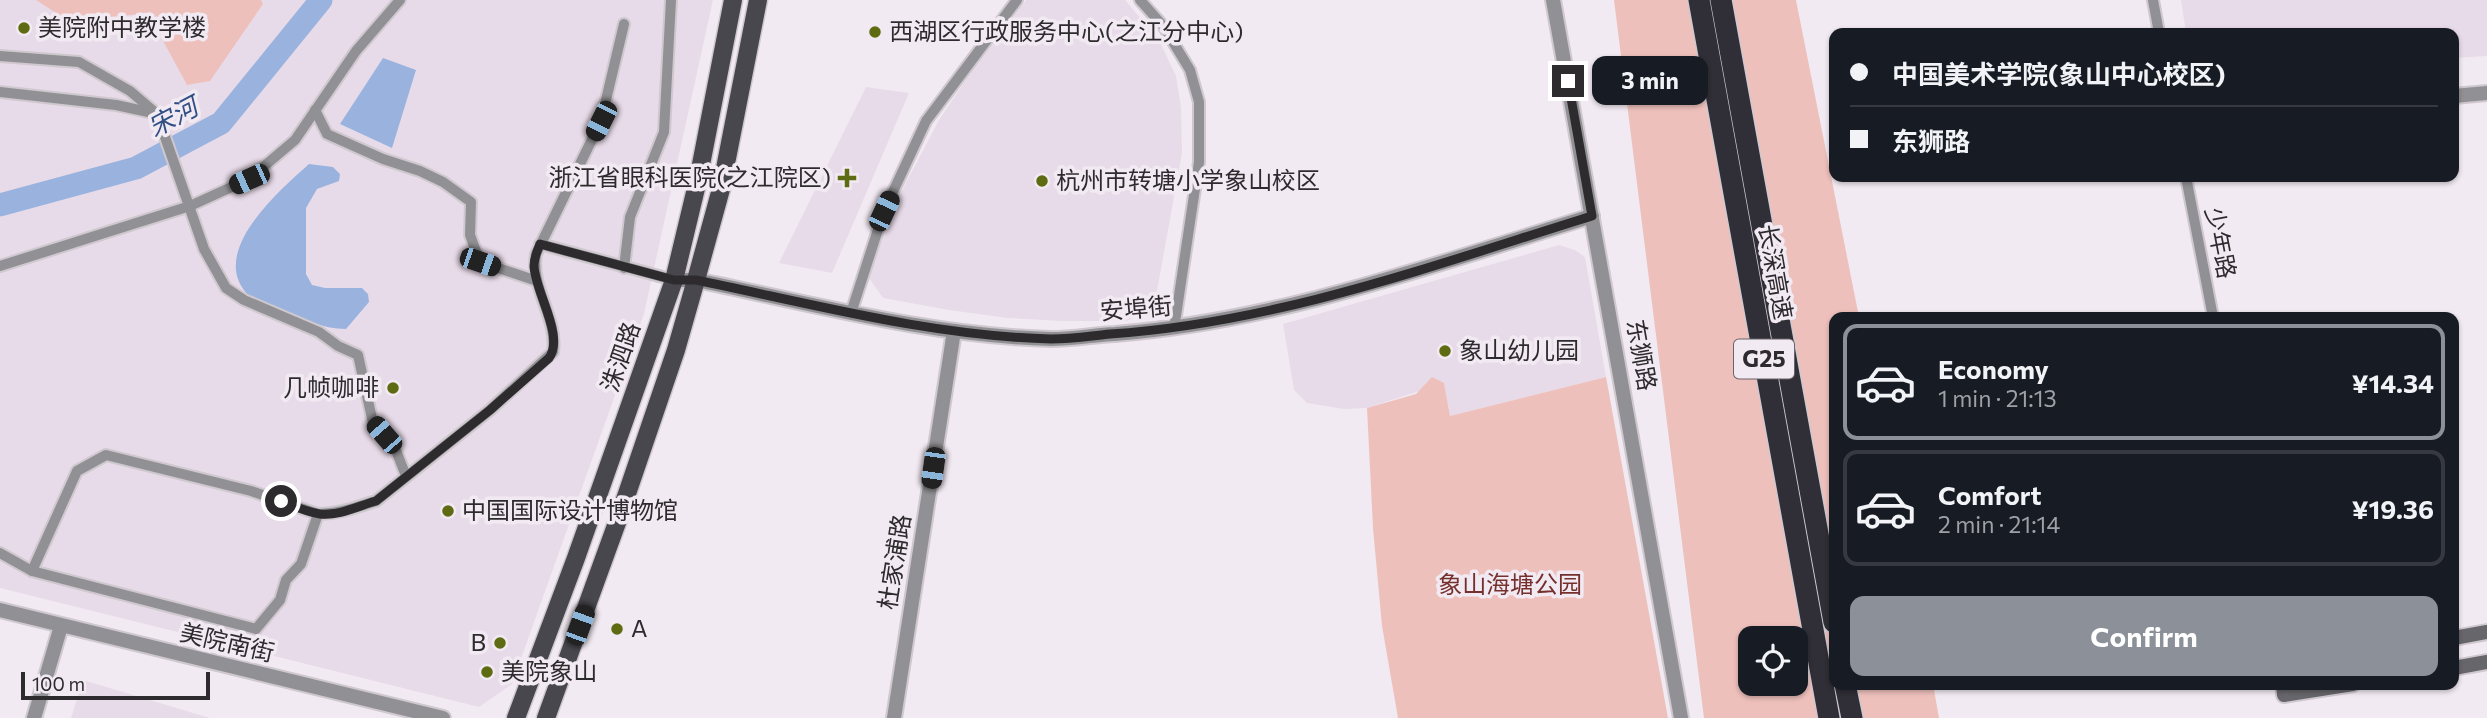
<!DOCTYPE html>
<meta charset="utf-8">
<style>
:root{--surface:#171b24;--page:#20242c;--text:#f1f3f6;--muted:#9ea1a6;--line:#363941;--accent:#8c9099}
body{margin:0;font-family:Commissioner,"Noto Sans SC",sans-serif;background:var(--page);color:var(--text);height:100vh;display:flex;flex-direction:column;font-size:26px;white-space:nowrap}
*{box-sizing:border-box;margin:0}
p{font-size:23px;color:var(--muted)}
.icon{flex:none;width:38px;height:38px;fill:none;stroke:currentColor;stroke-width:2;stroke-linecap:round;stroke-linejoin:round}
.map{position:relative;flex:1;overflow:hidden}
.side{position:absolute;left:1829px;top:312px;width:630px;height:378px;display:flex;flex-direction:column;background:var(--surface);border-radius:14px;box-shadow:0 2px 5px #0004}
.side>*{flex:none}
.banner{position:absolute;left:1829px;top:28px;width:630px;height:154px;border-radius:14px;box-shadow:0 2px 5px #0004;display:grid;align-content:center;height:154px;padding:0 21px;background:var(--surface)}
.controls{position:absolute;left:1738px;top:626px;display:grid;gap:14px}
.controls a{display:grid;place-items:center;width:70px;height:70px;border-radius:14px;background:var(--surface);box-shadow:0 2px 5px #0004;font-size:35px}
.scale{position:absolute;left:21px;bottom:18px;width:189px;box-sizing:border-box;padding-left:7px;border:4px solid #2e2b2e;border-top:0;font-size:19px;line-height:24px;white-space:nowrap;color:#2e2b2e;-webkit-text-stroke:5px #f2eaf2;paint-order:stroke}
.end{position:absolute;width:32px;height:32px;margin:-16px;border:9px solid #2e2b2e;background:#fff;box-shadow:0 0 0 4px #fff}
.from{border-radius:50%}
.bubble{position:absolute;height:49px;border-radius:14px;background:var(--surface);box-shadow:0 2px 5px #0004;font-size:23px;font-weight:700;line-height:49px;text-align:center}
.car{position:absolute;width:21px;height:42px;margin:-21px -10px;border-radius:9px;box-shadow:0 0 5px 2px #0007;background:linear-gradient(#222 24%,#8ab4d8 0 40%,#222 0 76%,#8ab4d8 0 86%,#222 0)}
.banner b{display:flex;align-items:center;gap:24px;height:66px;font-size:26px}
.banner b+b{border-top:2px solid var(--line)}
.banner i{width:18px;height:18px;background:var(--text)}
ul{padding:12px 0 0;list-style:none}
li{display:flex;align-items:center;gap:21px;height:116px;margin:0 14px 10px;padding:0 7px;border:4px solid var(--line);border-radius:14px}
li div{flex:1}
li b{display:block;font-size:26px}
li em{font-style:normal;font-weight:700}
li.current{border-color:var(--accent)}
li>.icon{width:63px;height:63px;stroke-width:1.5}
.cta{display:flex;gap:14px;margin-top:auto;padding:14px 21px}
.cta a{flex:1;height:80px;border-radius:14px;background:var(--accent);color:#fff;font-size:28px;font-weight:700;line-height:80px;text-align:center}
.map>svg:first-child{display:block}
</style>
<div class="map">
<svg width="2487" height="718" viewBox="0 0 2487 718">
<rect width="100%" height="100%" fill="#f2eaf2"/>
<g fill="#e8dbe9">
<path d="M0,0h713l-69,314 -132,370 -33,23 -479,-119z"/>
<path d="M1026,0h99l34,40 17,36 5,31 1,46 -27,149 -10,12 -19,7h-65l-54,-3 -58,-8 -66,-12 -14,-20 23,-69 47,-89 26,-39z"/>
<path d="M2181,0h306v56l-33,2v-25h-268z"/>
<path d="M866,87l43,6 -77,180 -53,-10z"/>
<path d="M1559,245l16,5 10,7 21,120 -156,39 -6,-33 -77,25 -23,1 -37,-6 -13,-13 -11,-66z"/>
<path d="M83,680l127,38h-139z"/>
</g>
<g fill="#eec0bc" fill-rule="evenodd">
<path d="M36,0h225l2,4 -53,77 -23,4 -39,-72 -78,9z"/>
<path d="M1614,0h182l63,317h-25v367h99l6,34h-235zM1750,639h46v45h-46z"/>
<path d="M1432,377l12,6 6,33 156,-39 62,341h-270l-16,-92 -9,-98 -6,-120 49,-14z"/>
</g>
<g fill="#9ab3de">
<path d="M383,58l33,12 -24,78 -52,-24z"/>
<path d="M309,164l24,3 7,7 -1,7 -22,8 -11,19v66l6,11 13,3h37l6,6 1,8 -23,27c-24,0 -45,-11 -67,-20 -9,-3 -23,-6 -30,-13 -43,-43 30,-105 60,-132z"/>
</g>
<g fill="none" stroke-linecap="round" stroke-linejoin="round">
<path stroke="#9ab3de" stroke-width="23" d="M0,205l136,-37 85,-45 100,-123"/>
<defs>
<g id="minor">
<path d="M1140,0l24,27 26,43 9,32v60l-25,167"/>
<path d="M2153,0l6,33"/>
<path d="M0,56l79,6 51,29 27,23"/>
<path d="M0,92l116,13 37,8"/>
<path d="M315,110l12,24 56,25 37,12 23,11 28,20 -1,33 10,27 57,19"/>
<path d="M157,114l47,135 22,39 18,12 75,32 19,14 20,9 15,68 22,25 11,28"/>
<path d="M2186,177l27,140"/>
<path d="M540,244l134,36"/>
<path d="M0,266l190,-60 59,-27 46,-39 61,-89 44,-51"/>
<path d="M624,268l6,-51 34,-85 7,-132"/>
<path d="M851,313l33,-102 42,-90 91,-121"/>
<path d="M0,553l32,18 224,58 24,-29 6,-20 15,-16 17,-50c22,0 38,-7 58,-13l114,-91 63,-58c5,-34 -23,-64 -17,-98l65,-133 23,-97"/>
<path d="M32,571l45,-100 29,-16 145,36 67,23"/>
</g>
<g id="tertiary">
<path d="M1553,0l128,718"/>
<path d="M2454,96l33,-3"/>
<path d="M674,280h22c117,24 235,56 355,59 21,0 43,-4 64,-5 164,-13 320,-70 477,-118"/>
<path d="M0,610l443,108"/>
<path d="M34,718l27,-92"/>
<path d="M894,718l60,-387"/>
</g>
<g id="secondary">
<path d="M2454,638l33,-6"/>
<path d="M2454,668l33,-6"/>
<path d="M2283,684l1,11 69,-11"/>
</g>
<g id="primary">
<path d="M516,718l60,-160 98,-278 24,-100 35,-180"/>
<path d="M546,718l72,-198 58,-170 20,-70 25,-91 37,-189"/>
</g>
<g id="motorway">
<path d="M1699,0l130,718"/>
<path d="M1721,0l113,622"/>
<path d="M1845,684l7,34"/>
</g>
</defs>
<use href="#minor" stroke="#cfc8cf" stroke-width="14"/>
<use href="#tertiary" stroke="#cfc8cf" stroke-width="18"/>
<use href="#secondary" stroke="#cfc8cf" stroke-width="18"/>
<use href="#primary" stroke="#cfc8cf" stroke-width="21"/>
<use href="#motorway" stroke="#cfc8cf" stroke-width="24"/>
<use href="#minor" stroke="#919195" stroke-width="10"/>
<use href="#tertiary" stroke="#919195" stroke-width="14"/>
<use href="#secondary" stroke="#66666b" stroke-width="14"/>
<use href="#primary" stroke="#48474e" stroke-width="18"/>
<use href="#motorway" stroke="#302e36" stroke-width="21"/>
</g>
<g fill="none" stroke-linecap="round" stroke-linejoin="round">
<path stroke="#2e2b2e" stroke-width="9" d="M281,501c13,5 26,11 39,13 19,2 38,-8 56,-13l114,-91 59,-52c16,-22 -14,-66 -15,-92 0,-8 3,-15 6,-22l134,36h22c117,24 235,56 355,59 20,0 39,-3 59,-5 166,-11 324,-69 482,-118l-24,-135"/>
</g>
<g fill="#5e6b12" stroke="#f2eaf2" stroke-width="2.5">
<circle cx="24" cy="28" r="7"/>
<circle cx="875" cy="32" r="7"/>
<path d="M843.5 167.5h7v7h7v7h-7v7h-7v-7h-7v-7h7z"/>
<circle cx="1042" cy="181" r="7"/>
<circle cx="1445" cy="351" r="7"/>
<circle cx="393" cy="388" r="7"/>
<circle cx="448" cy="511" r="7"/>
<circle cx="617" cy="629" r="7"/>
<circle cx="500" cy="643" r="7"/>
<circle cx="487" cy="672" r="7"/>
</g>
<g text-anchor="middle" stroke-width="7" stroke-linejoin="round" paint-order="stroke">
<rect fill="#f2eaf2" stroke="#696469" stroke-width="2" x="1734" y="339.5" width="60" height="39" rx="5"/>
<g font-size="23" font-weight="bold" fill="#2e2b2e">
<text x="1764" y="367">G25</text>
</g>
<g font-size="24" fill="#2e2b2e" stroke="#f2eaf2" text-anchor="start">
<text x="38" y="36">美院附中教学楼</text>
<text x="889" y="40">西湖区行政服务中心(之江分中心)</text>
<text x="831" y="186" text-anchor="end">浙江省眼科医院(之江院区)</text>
<text x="1056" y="189">杭州市转塘小学象山校区</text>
<text x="1459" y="359">象山幼儿园</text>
<text x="379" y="396" text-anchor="end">几帧咖啡</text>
<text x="462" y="519">中国国际设计博物馆</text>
<text x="631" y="637">A</text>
<text x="486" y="651" text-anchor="end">B</text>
<text x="501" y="680">美院象山</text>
</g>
<g font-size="24" fill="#2e2b2e" stroke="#f2eaf2">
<text transform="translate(2220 243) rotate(79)" y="8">少年路</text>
<text transform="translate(1775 272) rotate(80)" y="8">长深高速</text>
<text transform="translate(1136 309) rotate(-5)" y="8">安埠街</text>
<text transform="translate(1641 355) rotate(80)" y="8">东狮路</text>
<text transform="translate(621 357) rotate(-71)" y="8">洙泗路</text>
<text transform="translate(895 562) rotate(-81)" y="8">杜家浦路</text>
<text transform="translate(227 643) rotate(13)" y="8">美院南街</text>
</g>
<g font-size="24" fill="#75302d" stroke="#f2eaf2">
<text x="1510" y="593">象山海塘公园</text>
</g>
<g font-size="26" font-style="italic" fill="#304f85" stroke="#f2eaf2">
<text transform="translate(173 117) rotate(-28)" y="9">宋河</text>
</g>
</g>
</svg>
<div class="controls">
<a><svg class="icon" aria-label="locate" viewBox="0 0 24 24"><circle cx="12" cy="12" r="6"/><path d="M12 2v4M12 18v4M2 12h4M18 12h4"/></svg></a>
</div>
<div class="scale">100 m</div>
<i class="end from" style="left:281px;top:501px"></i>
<i class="end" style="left:1568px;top:81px"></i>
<div class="bubble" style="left:1592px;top:56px;width:116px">3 min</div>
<i class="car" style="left:601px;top:121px;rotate:207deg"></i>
<i class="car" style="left:249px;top:179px;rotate:246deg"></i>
<i class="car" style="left:884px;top:211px;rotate:25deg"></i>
<i class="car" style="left:480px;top:262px;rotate:109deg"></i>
<i class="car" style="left:384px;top:435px;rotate:319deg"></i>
<i class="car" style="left:933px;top:468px;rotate:188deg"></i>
<i class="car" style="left:580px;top:625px;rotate:20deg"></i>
<div class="banner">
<b><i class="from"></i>中国美术学院(象山中心校区)</b>
<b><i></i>东狮路</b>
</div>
<section class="side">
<ul>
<li class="current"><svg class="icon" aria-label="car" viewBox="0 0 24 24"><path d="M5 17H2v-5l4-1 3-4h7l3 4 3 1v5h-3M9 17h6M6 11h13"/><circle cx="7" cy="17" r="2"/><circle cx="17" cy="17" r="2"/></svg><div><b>Economy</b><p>1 min · 21:13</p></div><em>¥14.34</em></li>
<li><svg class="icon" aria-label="car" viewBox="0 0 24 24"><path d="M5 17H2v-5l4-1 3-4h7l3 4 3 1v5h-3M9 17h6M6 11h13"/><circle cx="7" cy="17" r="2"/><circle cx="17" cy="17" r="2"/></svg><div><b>Comfort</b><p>2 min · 21:14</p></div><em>¥19.36</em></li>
</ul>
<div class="cta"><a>Confirm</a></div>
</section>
</div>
